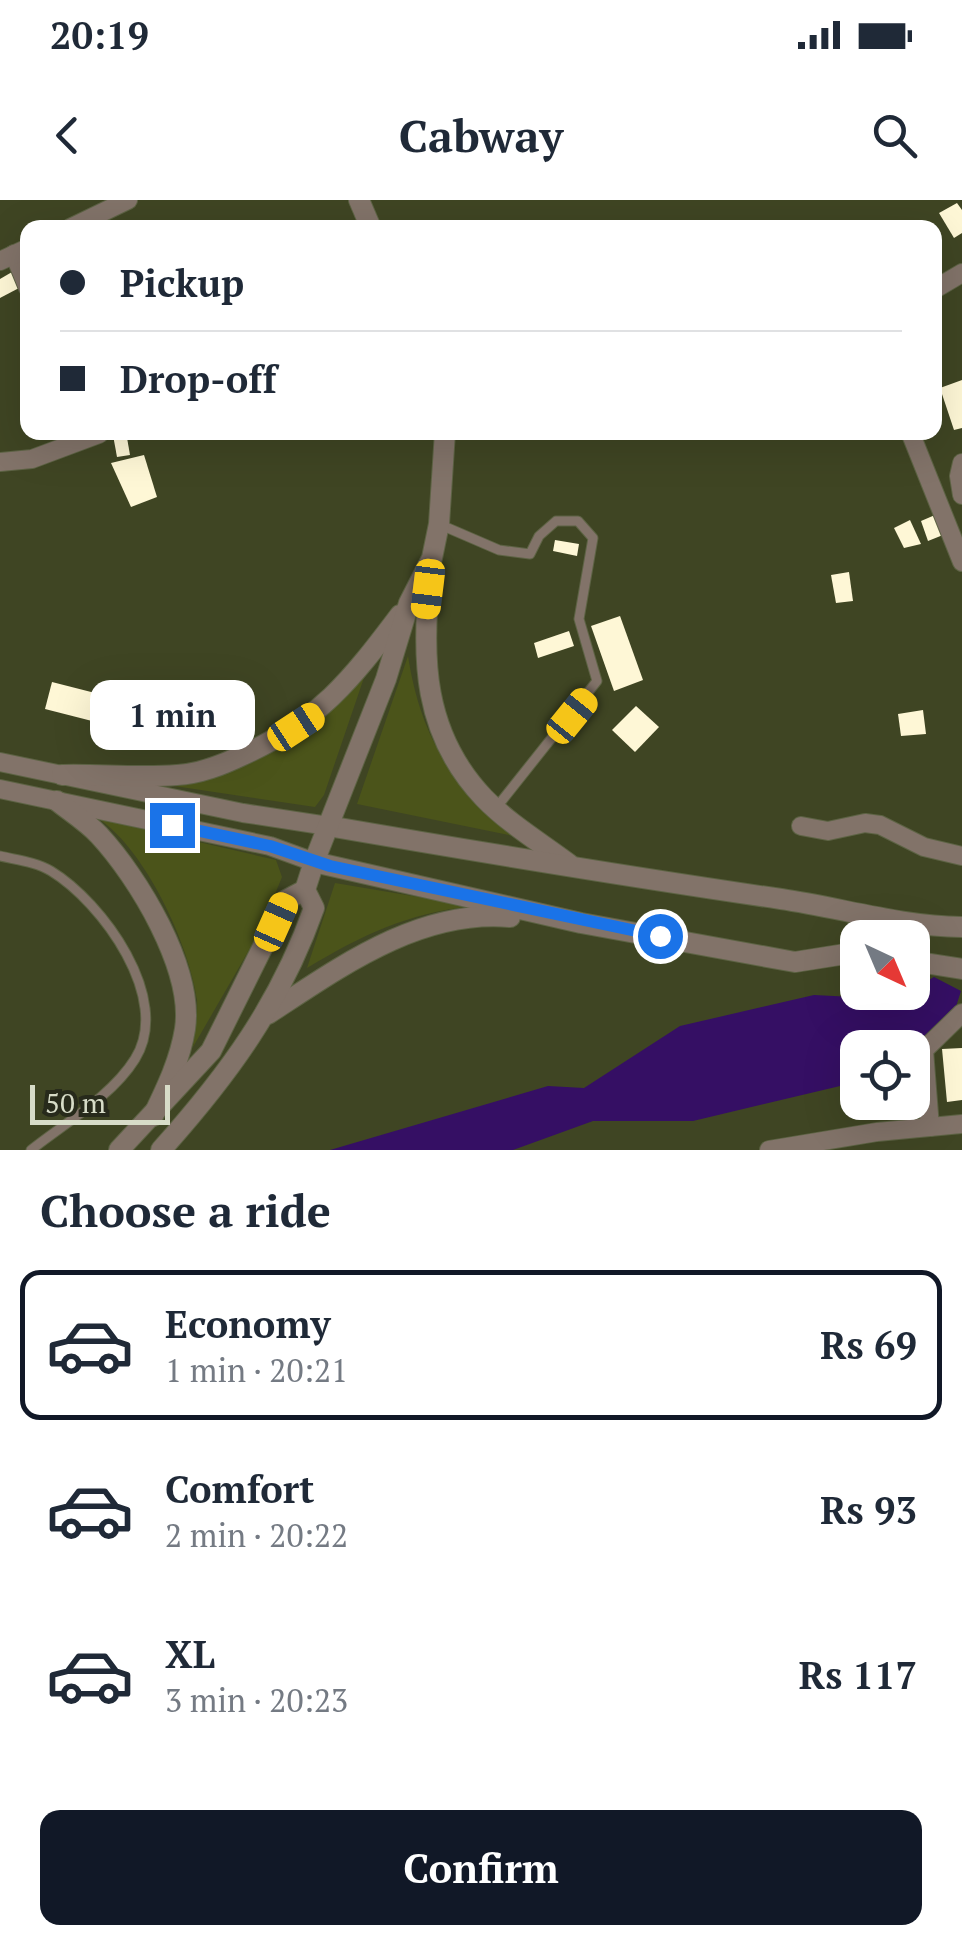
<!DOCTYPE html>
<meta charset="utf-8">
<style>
:root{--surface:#fff;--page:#f2f2f3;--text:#1f2937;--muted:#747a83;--line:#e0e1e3;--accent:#111827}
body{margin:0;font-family:"PT Serif",serif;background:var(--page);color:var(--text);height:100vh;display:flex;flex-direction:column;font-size:38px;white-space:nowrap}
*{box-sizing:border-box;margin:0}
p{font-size:32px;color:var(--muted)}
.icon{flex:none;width:55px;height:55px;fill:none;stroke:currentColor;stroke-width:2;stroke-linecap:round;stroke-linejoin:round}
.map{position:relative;height:950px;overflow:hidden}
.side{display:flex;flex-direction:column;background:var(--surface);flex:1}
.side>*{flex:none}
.guide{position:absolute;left:20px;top:20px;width:922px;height:220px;border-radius:20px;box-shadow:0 10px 40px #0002;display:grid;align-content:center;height:220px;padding:0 40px;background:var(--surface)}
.needle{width:65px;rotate:136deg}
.fabs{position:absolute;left:840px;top:720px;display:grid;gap:20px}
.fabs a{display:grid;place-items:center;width:90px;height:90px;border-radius:20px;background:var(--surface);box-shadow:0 10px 40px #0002;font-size:50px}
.scale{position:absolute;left:30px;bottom:25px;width:140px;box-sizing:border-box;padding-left:10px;border:5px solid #d7dcc8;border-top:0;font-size:28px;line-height:35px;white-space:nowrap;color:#d7dcc8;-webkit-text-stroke:8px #272a1b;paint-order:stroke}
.end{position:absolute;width:45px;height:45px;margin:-22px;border:12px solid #1a73e8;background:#fff;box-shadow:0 0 0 5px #fff}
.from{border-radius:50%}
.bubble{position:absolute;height:70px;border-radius:20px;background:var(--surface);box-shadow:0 10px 40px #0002;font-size:32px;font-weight:600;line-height:70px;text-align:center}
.car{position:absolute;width:30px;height:60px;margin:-30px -15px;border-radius:12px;box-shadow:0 0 8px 2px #0007;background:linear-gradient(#f5c518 24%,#345 0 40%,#f5c518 0 76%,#345 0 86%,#f5c518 0)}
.guide b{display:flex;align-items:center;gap:35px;height:95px;font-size:38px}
.guide b+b{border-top:2px solid var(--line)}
.guide i{width:25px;height:25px;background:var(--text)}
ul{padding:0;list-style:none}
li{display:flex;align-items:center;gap:30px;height:150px;margin:0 20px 15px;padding:0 20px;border:5px solid transparent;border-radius:20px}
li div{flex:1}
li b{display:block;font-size:38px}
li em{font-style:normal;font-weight:600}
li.active{border-color:var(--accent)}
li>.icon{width:90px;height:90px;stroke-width:1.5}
h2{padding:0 40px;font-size:45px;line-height:120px}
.action{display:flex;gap:20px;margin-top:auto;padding:20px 40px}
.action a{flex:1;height:115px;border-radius:20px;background:var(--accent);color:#fff;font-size:40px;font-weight:600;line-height:115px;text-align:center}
.status{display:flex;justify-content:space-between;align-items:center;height:70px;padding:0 50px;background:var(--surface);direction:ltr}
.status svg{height:28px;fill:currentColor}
header{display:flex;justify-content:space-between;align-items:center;height:130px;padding:0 40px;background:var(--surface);font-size:45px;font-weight:600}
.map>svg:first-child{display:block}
</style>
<div class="status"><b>20:19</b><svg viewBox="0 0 49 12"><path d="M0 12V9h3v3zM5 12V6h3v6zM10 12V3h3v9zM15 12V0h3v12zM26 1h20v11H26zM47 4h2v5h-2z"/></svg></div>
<header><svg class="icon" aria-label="back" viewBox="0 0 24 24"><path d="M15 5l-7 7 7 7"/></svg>Cabway<svg class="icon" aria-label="search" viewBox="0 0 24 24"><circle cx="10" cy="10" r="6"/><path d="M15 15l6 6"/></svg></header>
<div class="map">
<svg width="962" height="950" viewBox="0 0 962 950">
<rect width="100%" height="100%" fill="#3f4523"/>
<g fill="#4b541a">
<path d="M408,456c13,82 44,131 110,181l-161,-33z"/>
<path d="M369,463l-45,132 -9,12 -161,-24 77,-16z"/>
<path d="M99,619l177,41 6,17 -22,54 -67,116c2,-15 5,-32 4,-47 -8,-56 -51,-149 -98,-181z"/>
<path d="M335,683l137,23c-66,8 -108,28 -165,62z"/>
</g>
<path fill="#350f64" d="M934,777l27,14 -9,28 -39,32 -1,-3h-54l-1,34 -164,39h-100l-80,29h-183l218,-64 36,2 96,-62 134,-31 78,4 20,-7 1,-3z"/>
<g fill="#fef7d6">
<path d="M957,3l5,7v23l-8,5 -15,-25z"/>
<path d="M12,72l7,16 -19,10v-19z"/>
<path d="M962,180v48l-8,2 -14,-42z"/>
<path d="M126,232l4,23 -13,2 -4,-22z"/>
<path d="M144,255l13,42 -26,10 -20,-44z"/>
<path d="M935,315l8,20 -15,6 -7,-20z"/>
<path d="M910,320l11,24 -17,4 -10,-20z"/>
<path d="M555,340l24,4 -2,12 -24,-5z"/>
<path d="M849,372l4,29 -17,2 -5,-28z"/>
<path d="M620,416l23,64 -29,11 -23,-65z"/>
<path d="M569,431l5,15 -36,12 -4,-15z"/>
<path d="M52,482l47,12 -7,27 -47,-12z"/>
<path d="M636,506l23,21 -24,25 -23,-22z"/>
<path d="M923,510l3,24 -25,2 -3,-22z"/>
<path d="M962,848v52l-15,2 -5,-53z"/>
</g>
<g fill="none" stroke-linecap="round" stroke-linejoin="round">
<defs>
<g id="service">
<path d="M441,325l58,25 31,4 9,-18 17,-15h22l15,17 -14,81 18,62 -101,127"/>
<path d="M0,656c17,4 36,6 51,15 51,31 122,128 84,188 -23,37 -70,64 -104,91"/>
</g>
<g id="minor">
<path d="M70,28l58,-28"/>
<path d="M14,54l14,34"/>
<path d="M0,61l28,-13"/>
<path d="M935,89l27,-16"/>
<path d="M910,232l52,130"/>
<path d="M0,262l32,-3 67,-25"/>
<path d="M962,263l-3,13 3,19"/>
<path d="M0,562l243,51 85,13"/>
<path d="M0,589l270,57 44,16"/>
<path d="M801,626l27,5 37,-8 15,2 44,22 38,9"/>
<path d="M930,927l-6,-77 38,-37"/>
<path d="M769,950l108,-18 85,-8"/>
</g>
<g id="tertiary">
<path d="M359,0l12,28"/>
<path d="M430,375c-9,83 -7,159 54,223 24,25 57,45 85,66"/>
<path d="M62,575c38,-1 77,3 115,0 23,-1 45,-10 66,-20 76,-34 108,-75 157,-140"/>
<path d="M57,601c14,11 30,21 42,34 39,42 95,134 86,194 -5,31 -18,58 -32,87"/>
<path d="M328,626c151,26 302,51 453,73 61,9 119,27 181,28"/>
<path d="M314,662l267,61 214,39 63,-10"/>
<path d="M912,761l50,8"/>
<path d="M268,814c72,-47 151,-105 242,-97"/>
<path d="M119,950l92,-99 75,-151 19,-10"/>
<path d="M161,950c68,-76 119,-146 153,-242l-9,-18 9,-28 72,-183 23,-76 23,-45 7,-34 6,-92"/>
</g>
</defs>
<use href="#service" stroke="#5d6344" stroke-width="11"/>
<use href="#minor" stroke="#5d6344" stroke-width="20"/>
<use href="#tertiary" stroke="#5d6344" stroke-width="22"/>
<use href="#service" stroke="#827369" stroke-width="9"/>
<use href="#minor" stroke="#827369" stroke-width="18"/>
<use href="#tertiary" stroke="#827369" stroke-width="20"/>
</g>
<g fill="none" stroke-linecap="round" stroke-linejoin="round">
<path stroke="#1a73e8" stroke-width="12" d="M172,625l98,21 60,20 330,70"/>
</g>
</svg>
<div class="fabs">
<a><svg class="needle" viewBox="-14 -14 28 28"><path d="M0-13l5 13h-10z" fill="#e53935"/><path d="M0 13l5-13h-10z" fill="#747a83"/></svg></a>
<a><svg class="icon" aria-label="locate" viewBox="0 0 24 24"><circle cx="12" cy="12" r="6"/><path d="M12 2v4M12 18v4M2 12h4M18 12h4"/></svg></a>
</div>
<div class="scale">50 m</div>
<i class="end from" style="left:660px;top:736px"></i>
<i class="end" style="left:172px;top:625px"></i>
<div class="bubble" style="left:90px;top:480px;width:165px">1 min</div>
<i class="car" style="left:428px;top:389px;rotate:187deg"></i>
<i class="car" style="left:572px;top:516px;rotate:39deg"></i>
<i class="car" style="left:296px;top:527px;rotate:57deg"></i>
<i class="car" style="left:276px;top:722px;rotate:24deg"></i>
<div class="guide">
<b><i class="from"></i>Pickup</b>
<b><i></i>Drop-off</b>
</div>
</div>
<section class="side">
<h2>Choose a ride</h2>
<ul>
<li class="active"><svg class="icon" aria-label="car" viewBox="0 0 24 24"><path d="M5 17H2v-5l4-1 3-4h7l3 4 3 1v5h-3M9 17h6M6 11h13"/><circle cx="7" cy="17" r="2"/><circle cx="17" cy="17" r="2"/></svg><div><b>Economy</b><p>1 min · 20:21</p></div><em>Rs 69</em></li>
<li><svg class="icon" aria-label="car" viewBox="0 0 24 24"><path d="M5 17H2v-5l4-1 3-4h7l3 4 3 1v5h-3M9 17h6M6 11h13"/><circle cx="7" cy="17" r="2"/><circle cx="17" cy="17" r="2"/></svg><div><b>Comfort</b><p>2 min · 20:22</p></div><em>Rs 93</em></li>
<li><svg class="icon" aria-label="car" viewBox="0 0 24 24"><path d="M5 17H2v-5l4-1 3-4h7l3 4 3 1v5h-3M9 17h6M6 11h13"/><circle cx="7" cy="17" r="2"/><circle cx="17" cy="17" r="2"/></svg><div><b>XL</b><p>3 min · 20:23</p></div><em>Rs 117</em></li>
</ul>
<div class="action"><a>Confirm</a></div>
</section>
